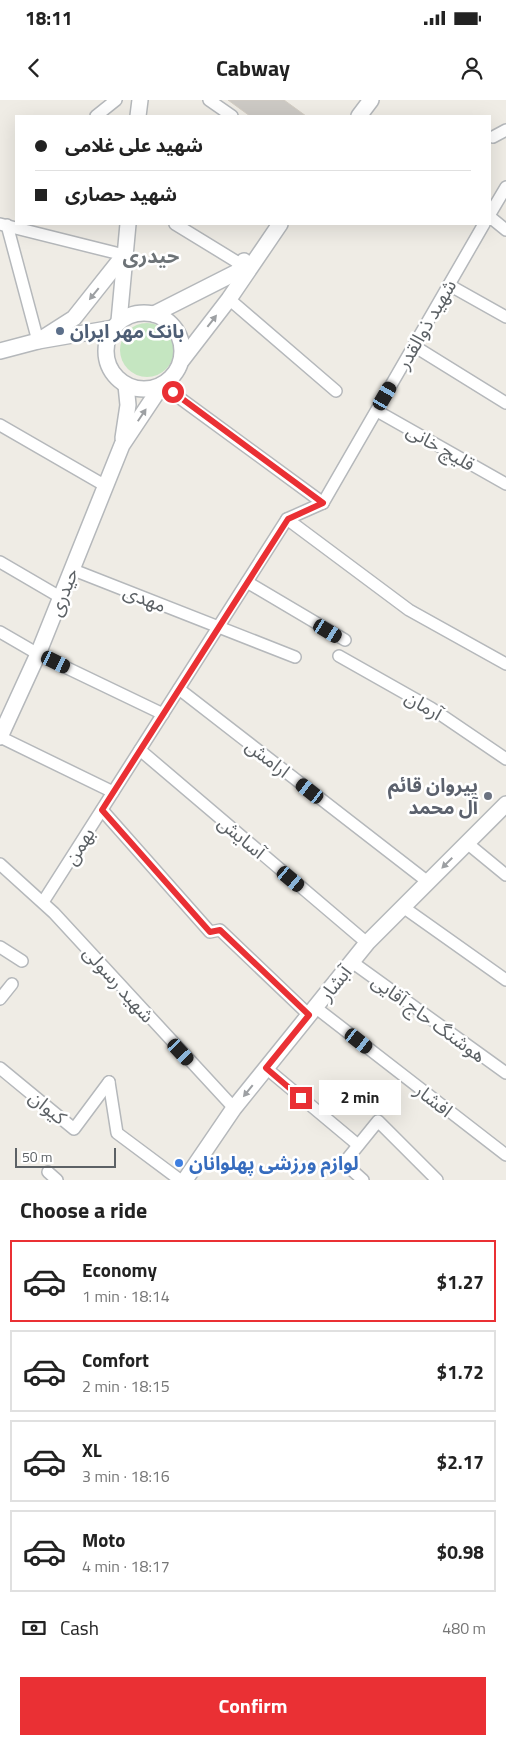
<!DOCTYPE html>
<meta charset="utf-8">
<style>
:root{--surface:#fff;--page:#f2f2f2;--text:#222;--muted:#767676;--line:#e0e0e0;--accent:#ea3034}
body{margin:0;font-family:"Titillium Web","Noto Sans Arabic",sans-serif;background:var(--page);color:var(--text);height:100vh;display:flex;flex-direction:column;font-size:19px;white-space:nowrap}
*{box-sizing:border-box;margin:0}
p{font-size:16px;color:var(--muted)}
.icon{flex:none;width:28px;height:28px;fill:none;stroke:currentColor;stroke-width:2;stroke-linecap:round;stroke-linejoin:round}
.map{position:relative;height:1080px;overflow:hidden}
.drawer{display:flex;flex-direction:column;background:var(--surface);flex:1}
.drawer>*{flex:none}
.banner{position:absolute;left:15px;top:15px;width:476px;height:110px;border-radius:0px;box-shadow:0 5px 20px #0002;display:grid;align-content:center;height:110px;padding:0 20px;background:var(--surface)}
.scale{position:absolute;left:15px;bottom:12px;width:101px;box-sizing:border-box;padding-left:5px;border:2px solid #5c6165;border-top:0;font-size:14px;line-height:18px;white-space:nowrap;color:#5c6165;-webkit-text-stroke:4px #fff;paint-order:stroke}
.end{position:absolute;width:22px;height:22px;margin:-11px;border:6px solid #ea3034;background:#fff;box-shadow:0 0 0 2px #fff}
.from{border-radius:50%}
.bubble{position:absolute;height:35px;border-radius:0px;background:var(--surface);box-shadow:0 5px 20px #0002;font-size:16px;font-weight:700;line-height:35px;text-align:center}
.car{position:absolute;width:15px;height:30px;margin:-15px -8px;border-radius:6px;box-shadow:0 0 4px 1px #0007;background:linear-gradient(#222 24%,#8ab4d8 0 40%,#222 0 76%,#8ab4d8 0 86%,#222 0)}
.banner b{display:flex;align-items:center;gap:18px;height:48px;font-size:19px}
.banner b+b{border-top:1px solid var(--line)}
.banner i{width:12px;height:12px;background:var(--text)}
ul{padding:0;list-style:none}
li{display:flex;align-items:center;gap:15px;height:82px;margin:0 10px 8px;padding:0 10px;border:2px solid var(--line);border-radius:0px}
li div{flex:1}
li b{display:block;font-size:19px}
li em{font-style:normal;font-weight:700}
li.active{border-color:var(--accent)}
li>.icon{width:45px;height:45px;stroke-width:1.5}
h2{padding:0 20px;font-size:22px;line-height:60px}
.pay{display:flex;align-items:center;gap:12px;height:55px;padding:0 20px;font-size:19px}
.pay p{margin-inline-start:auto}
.cta{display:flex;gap:10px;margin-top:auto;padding:10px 20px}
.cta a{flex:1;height:58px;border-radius:0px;background:var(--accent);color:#fff;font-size:20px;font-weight:700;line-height:58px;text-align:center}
.status{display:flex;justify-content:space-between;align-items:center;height:35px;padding:0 25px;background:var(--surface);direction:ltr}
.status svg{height:14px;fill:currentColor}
header{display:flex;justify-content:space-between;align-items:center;height:65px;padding:0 20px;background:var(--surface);font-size:22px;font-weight:700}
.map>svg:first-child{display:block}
</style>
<div class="status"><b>18:11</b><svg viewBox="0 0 49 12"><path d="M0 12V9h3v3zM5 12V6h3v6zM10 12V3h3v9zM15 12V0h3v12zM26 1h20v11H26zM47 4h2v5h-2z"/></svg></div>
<header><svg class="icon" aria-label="back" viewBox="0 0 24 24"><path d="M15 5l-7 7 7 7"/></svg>Cabway<svg class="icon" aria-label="person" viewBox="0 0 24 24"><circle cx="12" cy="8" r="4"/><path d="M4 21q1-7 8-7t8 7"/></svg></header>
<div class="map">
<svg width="506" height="1080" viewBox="0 0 506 1080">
<rect width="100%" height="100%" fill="#efece5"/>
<circle fill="#c5e6c1" cx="147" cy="250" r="27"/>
<path fill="#ccc9c4" stroke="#d4cdc3" d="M228,0h56l22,16h-56z"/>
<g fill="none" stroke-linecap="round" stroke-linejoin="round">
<defs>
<g id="minor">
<path d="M209,0l23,16"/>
<path d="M96,16l20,-16"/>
<path d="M493,37l13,-7"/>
<path d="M490,114l16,-27"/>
<path d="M490,117l16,13"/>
<path d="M0,124l124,31"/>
<path d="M175,124l67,41"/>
<path d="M7,125l31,116"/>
<path d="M449,185l57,32"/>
<path d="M229,199l107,92"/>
<path d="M414,246l92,57"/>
<path d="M162,285l161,118"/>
<path d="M377,311l129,73"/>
<path d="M0,325l104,60"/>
<path d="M323,403l161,-279"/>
<path d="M287,419l122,91 97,54"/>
<path d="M0,462l60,35"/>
<path d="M71,469l224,88"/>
<path d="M247,482l98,58"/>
<path d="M0,532l38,22 125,60"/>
<path d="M339,556l92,52 75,51"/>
<path d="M179,589l249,193"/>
<path d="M0,637l113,55"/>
<path d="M140,650l227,193"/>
<path d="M102,710l108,122 10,-2 89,85"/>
<path d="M467,743l39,32"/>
<path d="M0,764l54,49 180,195"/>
<path d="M43,802l244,-383 36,-16"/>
<path d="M403,807l103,73"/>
<path d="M0,847l22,14"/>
<path d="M352,862l154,111"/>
<path d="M0,899l12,-15"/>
<path d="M315,907l191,148"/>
<path d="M0,968l74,61 35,-47"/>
<path d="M266,968l92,77"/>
<path d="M109,982l8,51 63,47"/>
<path d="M48,1072l9,8"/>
<path d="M363,1080l-19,-17 34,-42 59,59"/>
</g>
<g id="tertiary">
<path d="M138,16l2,-16"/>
<path d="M359,16l12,-16"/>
<circle cx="144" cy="251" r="38"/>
<path d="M154,214l83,-42 7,-11"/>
<path d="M119,221l9,-97"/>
<path d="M38,241l36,-23 50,-63"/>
<path d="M0,251l38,-10 75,-13"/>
<path d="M182,260l47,-61 51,-75"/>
<path d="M123,338l5,-33 -2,-20"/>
<path d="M0,637l38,-83 84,-209 40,-60"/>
<path d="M185,1080l49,-72 133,-165 139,-139"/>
</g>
</defs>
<use href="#minor" stroke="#b5b8bb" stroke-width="14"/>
<use href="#tertiary" stroke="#b5b8bb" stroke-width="18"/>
<use href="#minor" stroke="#fff" stroke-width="11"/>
<use href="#tertiary" stroke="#fff" stroke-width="15"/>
</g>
<defs><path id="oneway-solid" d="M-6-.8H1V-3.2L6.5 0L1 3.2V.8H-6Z" transform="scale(1.25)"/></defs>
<g fill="#9da0a3">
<use href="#oneway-solid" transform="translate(94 194) rotate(129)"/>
<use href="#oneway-solid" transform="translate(212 221) rotate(-52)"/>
<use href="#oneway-solid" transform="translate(142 315) rotate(-56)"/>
<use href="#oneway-solid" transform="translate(447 763) rotate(135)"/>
<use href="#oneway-solid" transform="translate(248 991) rotate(129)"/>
</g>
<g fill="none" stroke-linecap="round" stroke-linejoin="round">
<path stroke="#ea3034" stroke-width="6" d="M173,292l150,111 -35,16 -186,291 108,122 10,-2 89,85 -43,53 35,30"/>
</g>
<circle fill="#5c6f8a" stroke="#fff" stroke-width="2" cx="60" cy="231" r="5"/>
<circle fill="#6b7280" stroke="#fff" stroke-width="2" cx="488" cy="696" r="5"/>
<circle fill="#3f7fe0" stroke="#fff" stroke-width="2" cx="179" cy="1063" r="5"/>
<g text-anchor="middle" stroke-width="5" stroke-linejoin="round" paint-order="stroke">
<g font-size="19" fill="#5c6165" stroke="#fff">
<text transform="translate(426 224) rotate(-60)" y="7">شهید ذوالقدر</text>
<text transform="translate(441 347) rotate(30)" y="7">قلیچ خانی</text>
<text transform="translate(63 492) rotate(-69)" y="7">حیدری</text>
<text transform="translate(145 498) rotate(22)" y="7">مهدی</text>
<text transform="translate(424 605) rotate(31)" y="7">آرمان</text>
<text transform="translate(268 658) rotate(38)" y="7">ارامش</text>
<text transform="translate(242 737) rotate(40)" y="7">آسایش</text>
<text transform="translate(79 746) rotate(-58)" y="7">بهمن</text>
<text transform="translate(335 883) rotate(-51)" y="7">آبشار</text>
<text transform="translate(119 884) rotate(48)" y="7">شهید رسولی</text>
<text transform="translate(429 918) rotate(36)" y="7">هوشنگ حاج آقایی</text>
<text transform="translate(434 1000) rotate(38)" y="7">افشار</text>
<text transform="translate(48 1007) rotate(39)" y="7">کیوان</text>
</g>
<g font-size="19" font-weight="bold" fill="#4e5e75" stroke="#fff" text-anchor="start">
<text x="70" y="238">بانک مهر ایران</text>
</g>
<g font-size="19" font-weight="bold" fill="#5b616d" stroke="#fff" text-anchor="end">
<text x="478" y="692">پیروان قائم<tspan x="478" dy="22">آل محمد</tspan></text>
</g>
<g font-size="19" font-weight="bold" fill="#366cbe" stroke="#fff" text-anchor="start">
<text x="189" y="1070">لوازم ورزشی پهلوانان</text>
</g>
<g font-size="20" font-weight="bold" fill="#6d7377" stroke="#fff">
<text x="151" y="163">حیدری</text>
</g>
</g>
</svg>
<div class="scale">50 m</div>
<i class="end from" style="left:173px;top:292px"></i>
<i class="end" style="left:301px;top:998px"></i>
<div class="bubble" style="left:319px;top:980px;width:82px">2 min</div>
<i class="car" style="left:385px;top:296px;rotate:30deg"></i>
<i class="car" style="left:328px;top:531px;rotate:121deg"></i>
<i class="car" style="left:56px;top:562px;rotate:116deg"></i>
<i class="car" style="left:310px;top:691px;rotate:308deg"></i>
<i class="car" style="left:291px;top:779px;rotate:130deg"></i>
<i class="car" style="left:359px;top:941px;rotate:128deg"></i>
<i class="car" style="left:181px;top:952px;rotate:137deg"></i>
<div class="banner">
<b><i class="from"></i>شهید علی غلامی</b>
<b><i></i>شهید حصاری</b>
</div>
</div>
<section class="drawer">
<h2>Choose a ride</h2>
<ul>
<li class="active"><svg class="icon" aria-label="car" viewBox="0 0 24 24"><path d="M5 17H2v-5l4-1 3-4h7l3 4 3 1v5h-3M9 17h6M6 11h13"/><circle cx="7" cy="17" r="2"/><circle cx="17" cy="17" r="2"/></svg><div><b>Economy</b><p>1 min · 18:14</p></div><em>$1.27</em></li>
<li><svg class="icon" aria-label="car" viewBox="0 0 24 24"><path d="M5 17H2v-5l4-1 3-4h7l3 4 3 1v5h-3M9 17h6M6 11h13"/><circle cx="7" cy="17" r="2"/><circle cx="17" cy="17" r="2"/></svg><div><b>Comfort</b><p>2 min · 18:15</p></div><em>$1.72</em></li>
<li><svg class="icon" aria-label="car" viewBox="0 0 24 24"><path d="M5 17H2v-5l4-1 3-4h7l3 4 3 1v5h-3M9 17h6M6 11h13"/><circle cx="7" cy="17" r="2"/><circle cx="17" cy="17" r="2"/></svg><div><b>XL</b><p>3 min · 18:16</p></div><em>$2.17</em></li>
<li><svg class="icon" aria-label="car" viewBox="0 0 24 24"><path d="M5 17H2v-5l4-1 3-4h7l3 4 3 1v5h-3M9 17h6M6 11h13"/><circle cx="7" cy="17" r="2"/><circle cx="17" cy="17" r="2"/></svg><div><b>Moto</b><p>4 min · 18:17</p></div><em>$0.98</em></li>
</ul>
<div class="pay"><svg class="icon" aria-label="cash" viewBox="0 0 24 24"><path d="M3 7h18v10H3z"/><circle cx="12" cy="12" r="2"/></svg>Cash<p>480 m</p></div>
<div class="cta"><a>Confirm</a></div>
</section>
